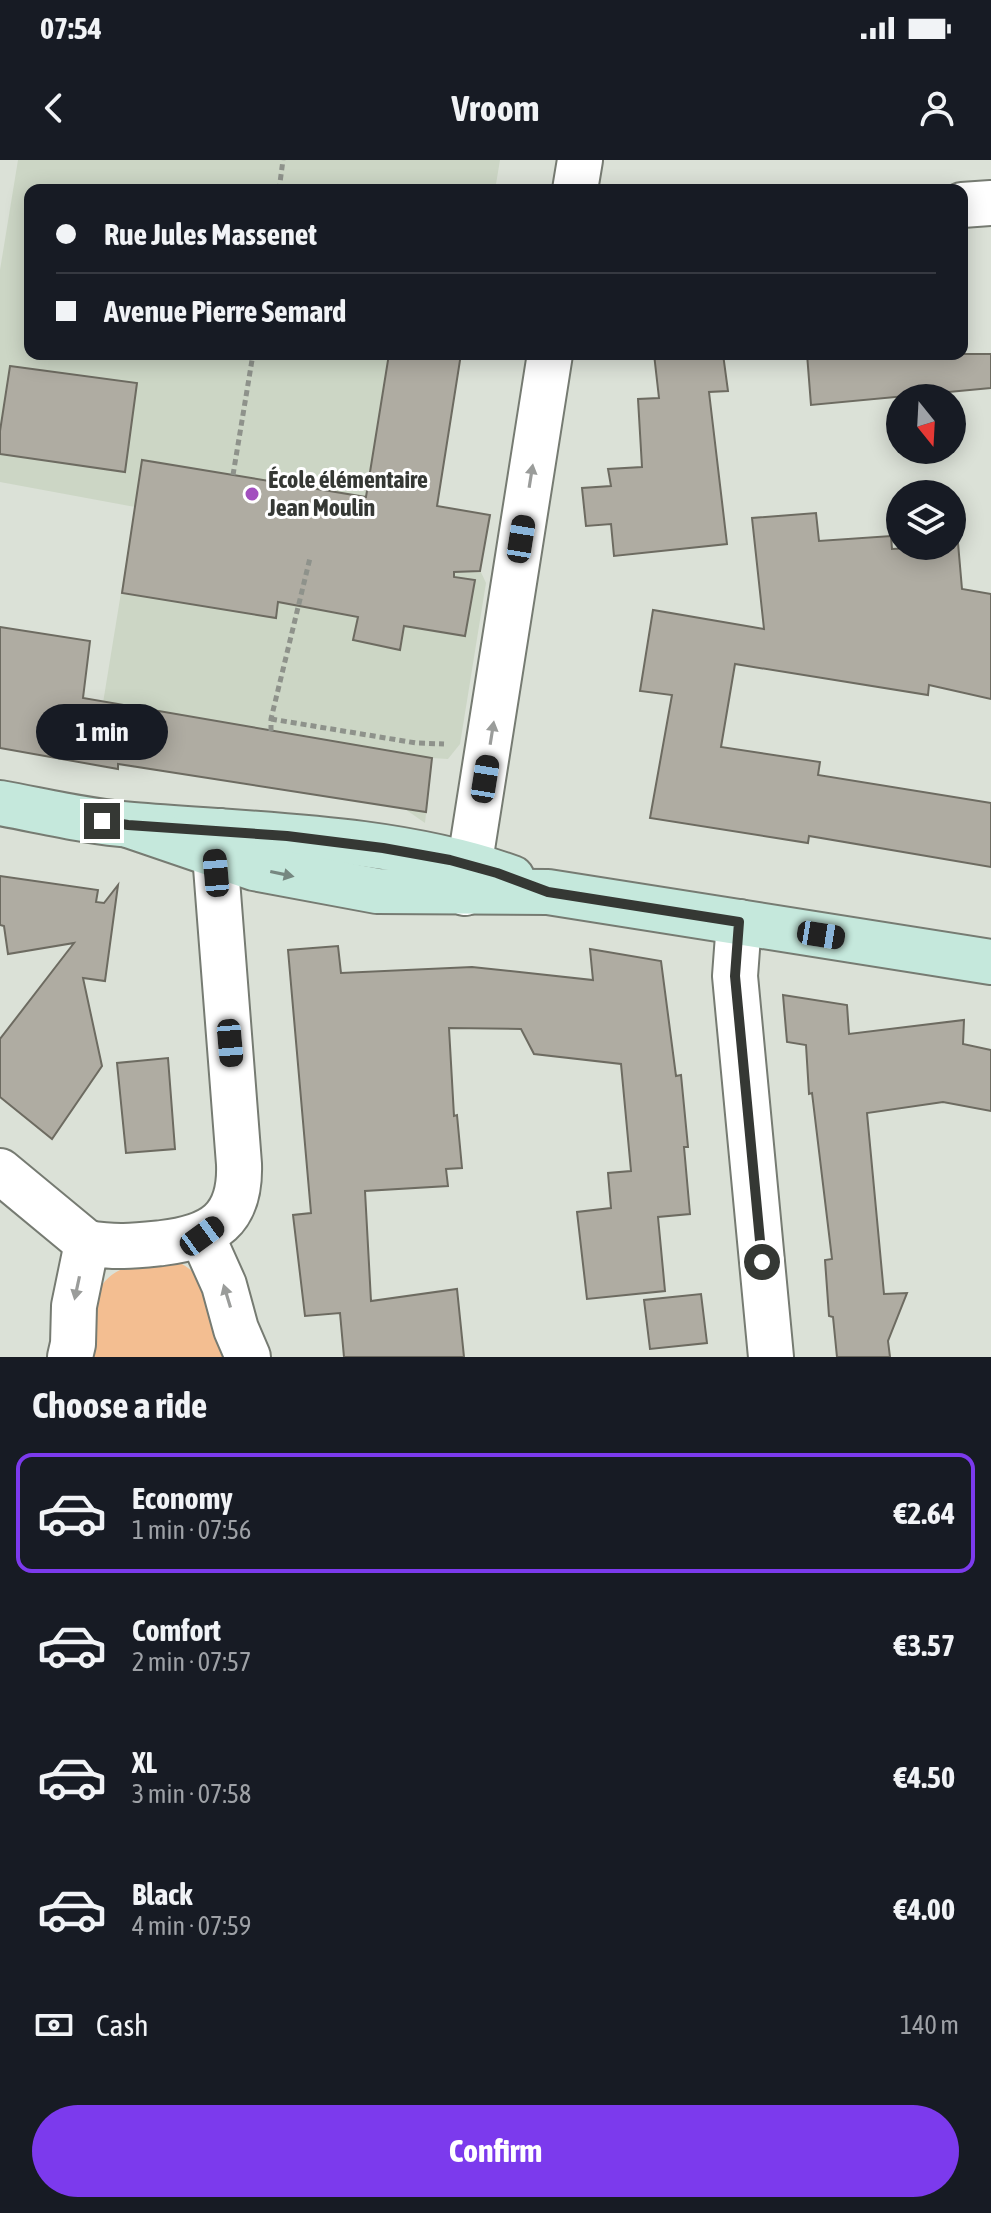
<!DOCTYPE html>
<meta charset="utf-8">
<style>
:root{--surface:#171b24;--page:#242831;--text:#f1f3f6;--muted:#9ea1a6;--line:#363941;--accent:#7c3aed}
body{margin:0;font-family:"Asap Condensed",sans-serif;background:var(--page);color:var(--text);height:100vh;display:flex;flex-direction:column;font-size:30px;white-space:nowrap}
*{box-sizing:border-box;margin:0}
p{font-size:26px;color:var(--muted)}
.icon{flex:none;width:44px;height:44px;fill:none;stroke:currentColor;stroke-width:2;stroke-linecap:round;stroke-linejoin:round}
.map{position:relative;height:1197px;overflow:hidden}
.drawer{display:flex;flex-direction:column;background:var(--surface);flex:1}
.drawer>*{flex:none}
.banner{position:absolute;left:24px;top:24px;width:944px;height:176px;border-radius:16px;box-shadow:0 4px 20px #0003;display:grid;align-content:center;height:176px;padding:0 32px;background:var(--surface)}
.needle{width:52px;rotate:162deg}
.tools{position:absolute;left:886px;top:224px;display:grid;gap:16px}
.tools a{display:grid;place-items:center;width:80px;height:80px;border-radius:50%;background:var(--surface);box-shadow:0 4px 20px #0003;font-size:40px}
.end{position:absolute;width:36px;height:36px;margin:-18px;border:10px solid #353834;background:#fff;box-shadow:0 0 0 4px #fff}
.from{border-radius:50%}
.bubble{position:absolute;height:56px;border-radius:28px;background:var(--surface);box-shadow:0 4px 20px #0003;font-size:26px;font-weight:700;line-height:56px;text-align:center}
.car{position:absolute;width:24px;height:48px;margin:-24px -12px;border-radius:10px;box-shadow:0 0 6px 2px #0007;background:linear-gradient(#222 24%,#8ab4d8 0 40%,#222 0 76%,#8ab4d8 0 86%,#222 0)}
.banner b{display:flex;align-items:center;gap:28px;height:76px;font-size:30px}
.banner b+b{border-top:2px solid var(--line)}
.banner i{width:20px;height:20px;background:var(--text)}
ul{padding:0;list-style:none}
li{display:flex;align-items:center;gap:24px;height:120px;margin:0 16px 12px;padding:0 16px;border:4px solid transparent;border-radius:16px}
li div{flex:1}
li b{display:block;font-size:30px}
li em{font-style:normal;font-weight:700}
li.on{border-color:var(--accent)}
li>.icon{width:72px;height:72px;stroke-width:1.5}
h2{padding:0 32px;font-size:36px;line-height:96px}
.pay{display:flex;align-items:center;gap:20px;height:88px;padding:0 32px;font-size:30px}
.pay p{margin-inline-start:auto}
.cta{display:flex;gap:16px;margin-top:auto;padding:16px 32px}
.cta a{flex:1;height:92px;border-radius:48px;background:var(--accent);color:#fff;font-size:32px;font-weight:700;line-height:92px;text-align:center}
.status{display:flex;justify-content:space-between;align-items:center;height:56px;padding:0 40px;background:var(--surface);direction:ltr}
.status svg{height:22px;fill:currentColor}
header{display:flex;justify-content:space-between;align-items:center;height:104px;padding:0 32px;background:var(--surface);font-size:36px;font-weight:700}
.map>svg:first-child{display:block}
</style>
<div class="status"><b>07:54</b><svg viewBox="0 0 49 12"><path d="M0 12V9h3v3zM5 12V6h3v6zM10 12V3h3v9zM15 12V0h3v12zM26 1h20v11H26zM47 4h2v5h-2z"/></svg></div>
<header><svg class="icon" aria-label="back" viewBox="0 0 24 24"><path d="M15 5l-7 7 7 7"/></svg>Vroom<svg class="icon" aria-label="person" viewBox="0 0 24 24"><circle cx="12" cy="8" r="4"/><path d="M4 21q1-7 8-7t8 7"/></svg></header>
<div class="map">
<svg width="991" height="1197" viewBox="0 0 991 1197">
<rect width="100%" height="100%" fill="#dbe1d7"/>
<path fill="#ccd6c5" d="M18,0h482l-5,30h-465v164h431l-24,152 53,9 -10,55 6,13 -26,161 -12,15 -16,-1 -7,65 -20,-14 -311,-51 41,-251 -135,-25v-212z"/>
<path fill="#f3be91" d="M169,1099c44,12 48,60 59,98h-135c2,-18 -1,-40 3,-58 9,-34 44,-36 73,-40z"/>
<g fill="#afaca2" stroke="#6d6b61" stroke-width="2">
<path d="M389,194h72l-24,152 53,9 -10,56 -26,1v5l21,3 -10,56 -61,-10 -4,24 -47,-10 5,-23 -80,-15 -2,16 -154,-25 20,-133 224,37z"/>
<path d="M654,194h69l5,37 -19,1 18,152 -113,12 -3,-32 -25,2 -4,-38 29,-2 -3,-17 34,-2 -4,-68 21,-1z"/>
<path d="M807,194h184v34l-180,17z"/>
<path d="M10,206l127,17 -12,89 -125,-18v-23z"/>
<path d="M816,353l3,28 72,-5 1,13 60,-3 6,-3 4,46 29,5v105l-62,-14 -1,10 -193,-31 -14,83 99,15 -2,13 173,28v64l-182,-31 -1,7 -158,-25 22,-123 -32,-4 13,-81 111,19 -12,-111z"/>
<path d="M0,467l90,14 -7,57 349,60 -6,54 -308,-48v5l-118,-21z"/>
<path d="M0,716l98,14 -2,12 8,1 14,-18 -13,96 -22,-3 19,88 -50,73 -52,-42v-58l74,-96 -66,11 -4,-28 -4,-1z"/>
<path d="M338,786l3,27 131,-6 121,13 -3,-31 71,12 15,115 5,-1 7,72h-4l6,67 -32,3 7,74 -78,8 -10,-87 34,-4 -3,-35 23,-2 -10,-107 -87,-10 -13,-25 -72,-1 5,88 3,-1 5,53 -16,1 2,17 -83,5 6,110 86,-12 7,68h-120l-4,-44 -35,3 -12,-101 18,-2 -23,-263z"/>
<path d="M783,835l64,10 2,29 115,-14 -1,24 28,6v61l-48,-9 -76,11 17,181 23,-1 -19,48 2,16h-53l-4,-40 -4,-1 -4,-56 7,-1 -20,-166 -3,1 -3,-49 -19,-3z"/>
<path d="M168,898l7,91 -49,4 -9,-90z"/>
<path d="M701,1134l6,49 -57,6 -6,-49z"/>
</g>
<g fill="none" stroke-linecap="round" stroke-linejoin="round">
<defs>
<g id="street">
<path d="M575,30l5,-30"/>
<path d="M962,45l29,-2"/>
<path d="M465,733l85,-539"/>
<path d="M739,762l-4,54 36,381"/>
<path d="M0,1011l87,72"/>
<path d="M202,1076l22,49 12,44 12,28"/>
<path d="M70,1197l3,-13 1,-38 13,-63c30,5 46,3 75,0 51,-6 79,-23 77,-79l-24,-310 4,-23"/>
</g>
<g id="secondary">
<path d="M0,643c44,8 88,19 133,22 122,10 263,11 379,53"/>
<path d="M128,665l126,43 123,23 171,1 443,70"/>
</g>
</defs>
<use href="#street" stroke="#767b72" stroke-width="48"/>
<use href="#secondary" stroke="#767b72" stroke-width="48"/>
<g stroke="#8e928b" stroke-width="5" stroke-dasharray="6 4" stroke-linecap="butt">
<path d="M279,30l4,-30"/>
<path d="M233,315l20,-121"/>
<path d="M271,559l145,24 28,1"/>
<path d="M271,571v-12l39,-161"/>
</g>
<use href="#street" stroke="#fff" stroke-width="44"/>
<use href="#secondary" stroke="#c5e8dc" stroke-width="44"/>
</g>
<defs><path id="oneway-solid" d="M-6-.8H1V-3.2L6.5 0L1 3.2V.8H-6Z" transform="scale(2)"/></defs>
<g fill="#9a9c9a">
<use href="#oneway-solid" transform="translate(531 316) rotate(-81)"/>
<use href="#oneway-solid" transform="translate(492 573) rotate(-81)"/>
<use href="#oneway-solid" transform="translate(77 1128) rotate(102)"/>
<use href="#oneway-solid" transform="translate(227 1136) rotate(-107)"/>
</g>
<use fill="#768780" href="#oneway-solid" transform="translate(282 714) rotate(12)"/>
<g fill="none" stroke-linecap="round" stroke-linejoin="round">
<path stroke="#353834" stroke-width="10" d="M102,661l26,4 159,11 96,12 67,12 47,13 51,19 191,30 -4,54 27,286"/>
</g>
<circle fill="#a24fbe" stroke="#fff" stroke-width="3" cx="252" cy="334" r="8"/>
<g text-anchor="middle" stroke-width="6" stroke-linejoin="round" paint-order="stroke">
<g font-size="24" font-weight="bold" fill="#353834" stroke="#fff" text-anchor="start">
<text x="268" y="328">École élémentaire<tspan x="268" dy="28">Jean Moulin</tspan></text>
</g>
</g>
</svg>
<div class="tools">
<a><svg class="needle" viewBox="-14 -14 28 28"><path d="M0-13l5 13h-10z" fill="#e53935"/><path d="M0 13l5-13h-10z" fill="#9ea1a6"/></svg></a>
<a><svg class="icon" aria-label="layers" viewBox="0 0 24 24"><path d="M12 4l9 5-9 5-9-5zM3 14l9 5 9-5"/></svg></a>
</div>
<i class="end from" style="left:762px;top:1102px"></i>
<i class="end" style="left:102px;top:661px"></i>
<div class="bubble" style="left:36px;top:544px;width:132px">1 min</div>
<i class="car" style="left:521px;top:379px;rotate:9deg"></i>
<i class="car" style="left:485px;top:619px;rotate:9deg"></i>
<i class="car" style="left:216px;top:713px;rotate:355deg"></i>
<i class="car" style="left:821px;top:775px;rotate:99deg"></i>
<i class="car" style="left:230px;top:883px;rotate:175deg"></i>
<i class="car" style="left:202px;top:1076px;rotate:54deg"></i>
<div class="banner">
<b><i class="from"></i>Rue Jules Massenet</b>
<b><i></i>Avenue Pierre Semard</b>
</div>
</div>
<section class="drawer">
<h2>Choose a ride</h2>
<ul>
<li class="on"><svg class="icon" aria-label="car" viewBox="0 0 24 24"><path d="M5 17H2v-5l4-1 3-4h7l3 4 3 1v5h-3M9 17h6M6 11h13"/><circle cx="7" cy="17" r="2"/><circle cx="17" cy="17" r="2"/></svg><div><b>Economy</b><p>1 min · 07:56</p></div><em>€2.64</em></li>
<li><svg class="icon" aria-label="car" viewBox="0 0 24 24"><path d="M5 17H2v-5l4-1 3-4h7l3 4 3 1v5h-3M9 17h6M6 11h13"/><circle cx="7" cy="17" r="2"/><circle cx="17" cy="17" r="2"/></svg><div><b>Comfort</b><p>2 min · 07:57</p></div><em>€3.57</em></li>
<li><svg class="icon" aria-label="car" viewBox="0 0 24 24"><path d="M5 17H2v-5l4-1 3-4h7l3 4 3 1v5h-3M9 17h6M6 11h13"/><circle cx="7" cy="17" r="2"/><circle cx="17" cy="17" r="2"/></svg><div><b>XL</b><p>3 min · 07:58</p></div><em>€4.50</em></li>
<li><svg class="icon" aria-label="car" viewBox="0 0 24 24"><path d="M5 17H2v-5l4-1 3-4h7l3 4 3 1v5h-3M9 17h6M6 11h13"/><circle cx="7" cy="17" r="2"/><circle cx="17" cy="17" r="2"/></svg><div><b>Black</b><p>4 min · 07:59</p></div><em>€4.00</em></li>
</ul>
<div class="pay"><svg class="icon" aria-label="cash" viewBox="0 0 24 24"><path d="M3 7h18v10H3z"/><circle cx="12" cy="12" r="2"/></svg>Cash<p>140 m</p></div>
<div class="cta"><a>Confirm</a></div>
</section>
